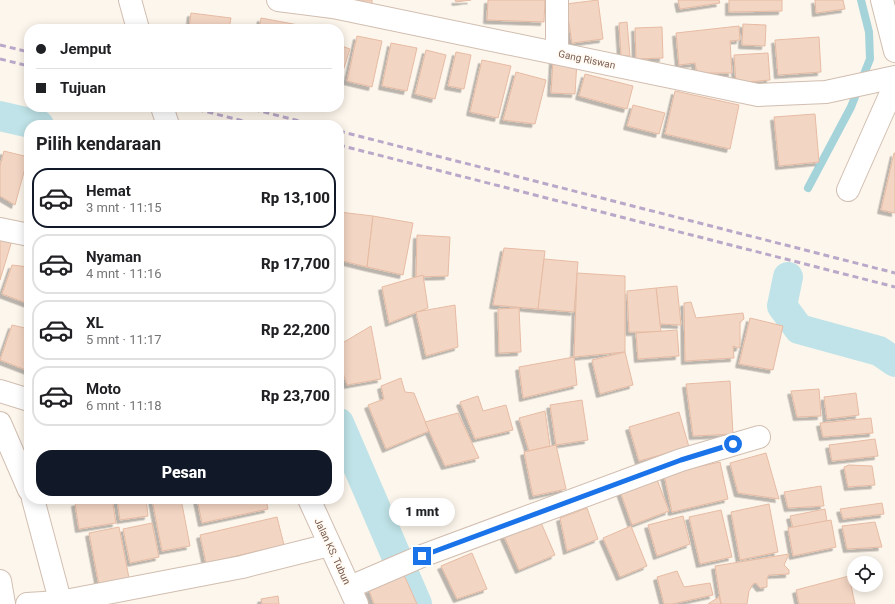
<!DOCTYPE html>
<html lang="id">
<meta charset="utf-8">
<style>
:root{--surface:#fff;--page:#f2f2f2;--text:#202124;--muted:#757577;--line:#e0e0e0;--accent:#111827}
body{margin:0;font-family:Roboto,sans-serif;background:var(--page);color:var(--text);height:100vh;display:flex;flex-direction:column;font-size:15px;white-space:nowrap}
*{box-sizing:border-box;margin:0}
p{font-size:13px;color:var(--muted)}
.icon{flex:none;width:22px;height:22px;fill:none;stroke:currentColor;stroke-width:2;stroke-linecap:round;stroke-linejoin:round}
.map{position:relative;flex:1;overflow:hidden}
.panel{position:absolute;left:24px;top:120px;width:320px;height:384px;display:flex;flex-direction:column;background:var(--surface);border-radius:16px;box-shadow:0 2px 10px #0003}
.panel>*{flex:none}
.hud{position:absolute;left:24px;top:24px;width:320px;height:88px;border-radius:16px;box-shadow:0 2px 10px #0003;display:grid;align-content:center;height:88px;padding:0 12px;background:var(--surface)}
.buttons{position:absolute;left:847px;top:556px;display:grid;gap:8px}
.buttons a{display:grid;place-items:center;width:36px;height:36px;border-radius:50%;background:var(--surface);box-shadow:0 2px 10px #0003;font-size:20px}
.end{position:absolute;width:18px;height:18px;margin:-9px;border:5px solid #1a73e8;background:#fff;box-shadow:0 0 0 2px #fff}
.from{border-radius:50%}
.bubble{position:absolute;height:28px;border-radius:14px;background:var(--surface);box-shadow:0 2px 10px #0003;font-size:13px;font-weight:800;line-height:28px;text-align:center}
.hud b{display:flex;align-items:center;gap:14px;height:38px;font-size:15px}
.hud b+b{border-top:1px solid var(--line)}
.hud i{width:10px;height:10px;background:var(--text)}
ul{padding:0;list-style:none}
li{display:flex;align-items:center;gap:12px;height:60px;margin:0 8px 6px;padding:0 4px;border:2px solid var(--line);border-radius:16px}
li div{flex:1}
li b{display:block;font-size:15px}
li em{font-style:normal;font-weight:800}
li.on{border-color:var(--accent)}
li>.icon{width:36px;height:36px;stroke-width:1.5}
h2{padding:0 12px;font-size:18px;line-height:48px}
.action{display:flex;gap:8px;margin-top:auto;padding:8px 12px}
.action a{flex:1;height:46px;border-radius:16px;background:var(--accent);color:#fff;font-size:16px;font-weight:800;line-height:46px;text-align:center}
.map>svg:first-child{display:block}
</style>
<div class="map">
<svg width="895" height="604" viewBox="0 0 895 604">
<defs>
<filter id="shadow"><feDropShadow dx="-3.5" dy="3.5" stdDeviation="0" flood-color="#0004"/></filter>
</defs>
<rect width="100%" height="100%" fill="#fdf6ec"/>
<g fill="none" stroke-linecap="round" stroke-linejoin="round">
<path stroke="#a5d3da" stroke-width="8" d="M808,188l43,-81 19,-48 -1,-27 -8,-32"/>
<g stroke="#bfe3e8" stroke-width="30">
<path d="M0,116l39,9"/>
<path d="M788,277l-6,29 17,23 80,22 16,11"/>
<path d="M339,423l78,181"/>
</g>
</g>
<g fill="#f3d5c3" stroke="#e6bba3" filter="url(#shadow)">
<path d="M334,0h38v4z"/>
<path d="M455,0h16l-15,2z"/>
<path d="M488,0h57l-1,22 -57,-2z"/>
<path d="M598,0l5,39 -31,4 -6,-39z"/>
<path d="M678,0h41l1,3 -40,6z"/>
<path d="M729,0h53v11l-53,1z"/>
<path d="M815,0h28l2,9 -29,4z"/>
<path d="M191,13l40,5 -2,11h-40z"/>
<path d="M261,18l59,11h-61z"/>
<path d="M627,22l3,34h-9l-2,-33z"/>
<path d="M743,24l23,1 -1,21 -23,-1z"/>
<path d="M739,26l1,14 -10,1 2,32h-35l-2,-10 -16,2 -3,-32z"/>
<path d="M662,27l1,31 -27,1 -1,-31z"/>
<path d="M357,36l25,5 -10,46 -25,-6z"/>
<path d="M819,37l2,35 -43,3 -3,-35z"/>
<path d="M391,43l26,5 -10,43 -25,-5z"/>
<path d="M339,45l11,4 -7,22 -4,-1z"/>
<path d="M426,50l20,5 -11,44 -20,-5z"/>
<path d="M456,52l15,3 -7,34 -16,-3z"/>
<path d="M768,53l2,27 -34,3 -2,-28z"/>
<path d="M482,60l29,6 -13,52 -28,-6z"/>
<path d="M553,60l24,1 -2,33 -24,-1z"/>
<path d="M516,72l30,8 -11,44 -32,-4z"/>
<path d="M585,74l48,12 -6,23 -48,-13z"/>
<path d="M675,91l64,14 -9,44 -65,-15z"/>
<path d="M633,105l32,8 -6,21 -32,-8z"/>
<path d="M815,114l4,48 -40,4 -5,-49z"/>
<path d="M4,151l24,6 -13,48 -15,-9v-30z"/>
<path d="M894,153h1v60l-14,-3z"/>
<path d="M339,212l34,4 -6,51 -28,-7z"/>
<path d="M373,216l40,7 -10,52 -36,-8z"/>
<path d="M0,235l13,2 -13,43z"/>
<path d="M417,235l33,2 -2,39 -32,1z"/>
<path d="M504,248l41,3 -7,58 -45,-4z"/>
<path d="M544,259l34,3 -4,50 -36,-3z"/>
<path d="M12,265l17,2v37l-27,-10z"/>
<path d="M577,273l48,3v76l-51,5z"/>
<path d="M423,275l5,33 -39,15 -7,-36z"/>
<path d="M677,286l4,39 -21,-1 -4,-36z"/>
<path d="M656,288l5,44h-32l-2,-41z"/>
<path d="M691,302l5,16 47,-5 1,6 -4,3v25l-2,1 -5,-2 1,12 -49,3 -1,-58z"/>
<path d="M455,305l3,42 -32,9 -10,-44z"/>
<path d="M519,308l2,44 -22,1 -1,-44z"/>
<path d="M750,318l33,8 -10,44 -34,-6z"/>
<path d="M12,325l17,4v42l-29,-11z"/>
<path d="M371,326l10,53 -34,6 -8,-24v-16z"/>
<path d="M677,330l2,26 -41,3 -2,-26z"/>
<path d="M625,352l8,33 -33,9 -8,-34z"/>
<path d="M574,357l3,28 -54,13 -4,-31z"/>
<path d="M401,378l4,14 9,1 15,38 -43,18 -18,-44 16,-6 -3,-13z"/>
<path d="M730,381l3,53 -40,2 -7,-52z"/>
<path d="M819,389l2,27 -24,1 -6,-26z"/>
<path d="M856,393l3,22 -32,4 -3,-22z"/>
<path d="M478,396l5,15 23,-6 7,25 -38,9 -15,-37z"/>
<path d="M582,400l6,40 -32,5 -6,-40z"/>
<path d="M545,411l5,35 -21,5 -10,-33z"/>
<path d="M679,412l10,35 -50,14 -10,-34z"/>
<path d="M458,413l21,45 -34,8 -20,-44z"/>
<path d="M871,418l2,15 -50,4 -3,-14z"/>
<path d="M875,439l3,17 -46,5 -3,-16z"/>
<path d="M556,445l10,44 -33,7 -9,-44z"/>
<path d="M766,453l13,46 -41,-6 -8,-30z"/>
<path d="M720,462l8,37 -56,13 -8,-38z"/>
<path d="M849,465l23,1 3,19 -27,2 -4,-20z"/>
<path d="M656,477l13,34 -37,14 -12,-34z"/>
<path d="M821,486l3,20 -36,2 -4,-16z"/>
<path d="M98,499h14l4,24 -37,6 -4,-26z"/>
<path d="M117,499h29l2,17 -28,4z"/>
<path d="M152,499h29l9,47 -28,5z"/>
<path d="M197,499h69l2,10 -66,14z"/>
<path d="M882,503l2,11 -41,5 -3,-10z"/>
<path d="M769,504l9,48 -38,8 -9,-48z"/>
<path d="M587,508l11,31 -31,12 -7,-33z"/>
<path d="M825,509l2,12 -34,7 -3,-12z"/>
<path d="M721,510l11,47 -32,7 -11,-47z"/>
<path d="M683,516l7,28 -33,12 -9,-31z"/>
<path d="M277,517l7,28 -78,18 -6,-28z"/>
<path d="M539,518l16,37 -36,15 -16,-36z"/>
<path d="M831,520l5,27 -43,9 -5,-28z"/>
<path d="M875,522l7,25 -35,2 -5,-23z"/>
<path d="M152,523l7,34 -29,6 -7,-34z"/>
<path d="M631,526l16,40 -27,11 -17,-39z"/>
<path d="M119,527l10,51 -30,7 -10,-52z"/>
<path d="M472,553l15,36 -30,10 -16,-33z"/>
<path d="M789,554l-5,11 5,5v4l-20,1 -2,3v9l-7,1 -4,-5 -3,1 -4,7 -2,13h-26l-6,-38z"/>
<path d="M677,571l7,16 26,-4 3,12 -41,9h-8l-7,-27z"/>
<path d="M404,575l13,29h-43l-5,-14z"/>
<path d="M849,576l6,28h-56l-3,-14z"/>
<path d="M278,596l1,8h-17l-1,-5z"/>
<path d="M719,597l2,7h-13z"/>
</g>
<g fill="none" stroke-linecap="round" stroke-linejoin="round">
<defs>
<g id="minor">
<path d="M130,0l8,29"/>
<path d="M278,0l55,7 425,88 68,-3 69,-15"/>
<path d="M882,0l13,51"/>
<path d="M557,52v-52"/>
<path d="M162,107l6,18"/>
<path d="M848,190l47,-106"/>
<path d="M0,229l29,6"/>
<path d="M0,391l29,9"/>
<path d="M0,423l29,67"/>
<path d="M33,499l28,105"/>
<path d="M309,499l48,105"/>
<path d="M0,581l4,23"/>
<path d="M350,587l72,-31 259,-96 78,-23"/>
<path d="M27,604l33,-2 182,-35 87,-22"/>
</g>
</defs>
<use href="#minor" stroke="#d1beb0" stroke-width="24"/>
<use href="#minor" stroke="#fff" stroke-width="22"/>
<g stroke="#b9a8c9" stroke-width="3" stroke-dasharray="6 4" stroke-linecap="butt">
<path d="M0,45l29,7"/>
<path d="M0,59l29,7"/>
<path d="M188,107l71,18"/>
<path d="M244,107l71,18"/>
<path d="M339,131l556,142"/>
<path d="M339,145l556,142"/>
</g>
</g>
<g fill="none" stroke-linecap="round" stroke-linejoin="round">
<path stroke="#1a73e8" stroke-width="5" d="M422,556l259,-96 52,-16"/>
</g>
<g text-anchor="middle" stroke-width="3.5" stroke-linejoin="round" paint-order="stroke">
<g font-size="10" fill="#7a5c4d" stroke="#fffaf3">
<text transform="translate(587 59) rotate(12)" y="4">Gang Riswan</text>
<text transform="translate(333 551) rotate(65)" y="4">Jalan KS. Tubun</text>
</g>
</g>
</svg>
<div class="buttons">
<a><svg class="icon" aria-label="locate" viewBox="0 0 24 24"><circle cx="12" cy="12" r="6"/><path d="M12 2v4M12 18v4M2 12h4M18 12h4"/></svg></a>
</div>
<i class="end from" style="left:733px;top:444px"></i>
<i class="end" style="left:422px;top:556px"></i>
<div class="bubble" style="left:389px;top:498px;width:66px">1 mnt</div>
<div class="hud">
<b><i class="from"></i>Jemput</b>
<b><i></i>Tujuan</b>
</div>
<section class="panel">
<h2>Pilih kendaraan</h2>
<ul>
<li class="on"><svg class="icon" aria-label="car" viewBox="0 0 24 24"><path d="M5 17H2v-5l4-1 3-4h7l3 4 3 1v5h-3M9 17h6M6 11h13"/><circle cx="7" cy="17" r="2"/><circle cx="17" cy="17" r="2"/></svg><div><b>Hemat</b><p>3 mnt · 11:15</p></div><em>Rp 13,100</em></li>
<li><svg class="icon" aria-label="car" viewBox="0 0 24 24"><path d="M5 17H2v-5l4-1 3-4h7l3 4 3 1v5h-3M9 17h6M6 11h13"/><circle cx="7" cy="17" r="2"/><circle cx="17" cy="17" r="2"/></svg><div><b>Nyaman</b><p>4 mnt · 11:16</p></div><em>Rp 17,700</em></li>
<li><svg class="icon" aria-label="car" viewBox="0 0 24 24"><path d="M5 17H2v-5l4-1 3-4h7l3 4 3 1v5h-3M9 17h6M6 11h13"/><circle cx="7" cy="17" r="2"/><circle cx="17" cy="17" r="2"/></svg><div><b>XL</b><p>5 mnt · 11:17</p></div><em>Rp 22,200</em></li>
<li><svg class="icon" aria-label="car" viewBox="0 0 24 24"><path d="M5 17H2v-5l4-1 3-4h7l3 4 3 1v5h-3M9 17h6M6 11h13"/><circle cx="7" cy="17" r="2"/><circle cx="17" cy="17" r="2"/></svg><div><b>Moto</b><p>6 mnt · 11:18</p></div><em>Rp 23,700</em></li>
</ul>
<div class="action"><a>Pesan</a></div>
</section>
</div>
